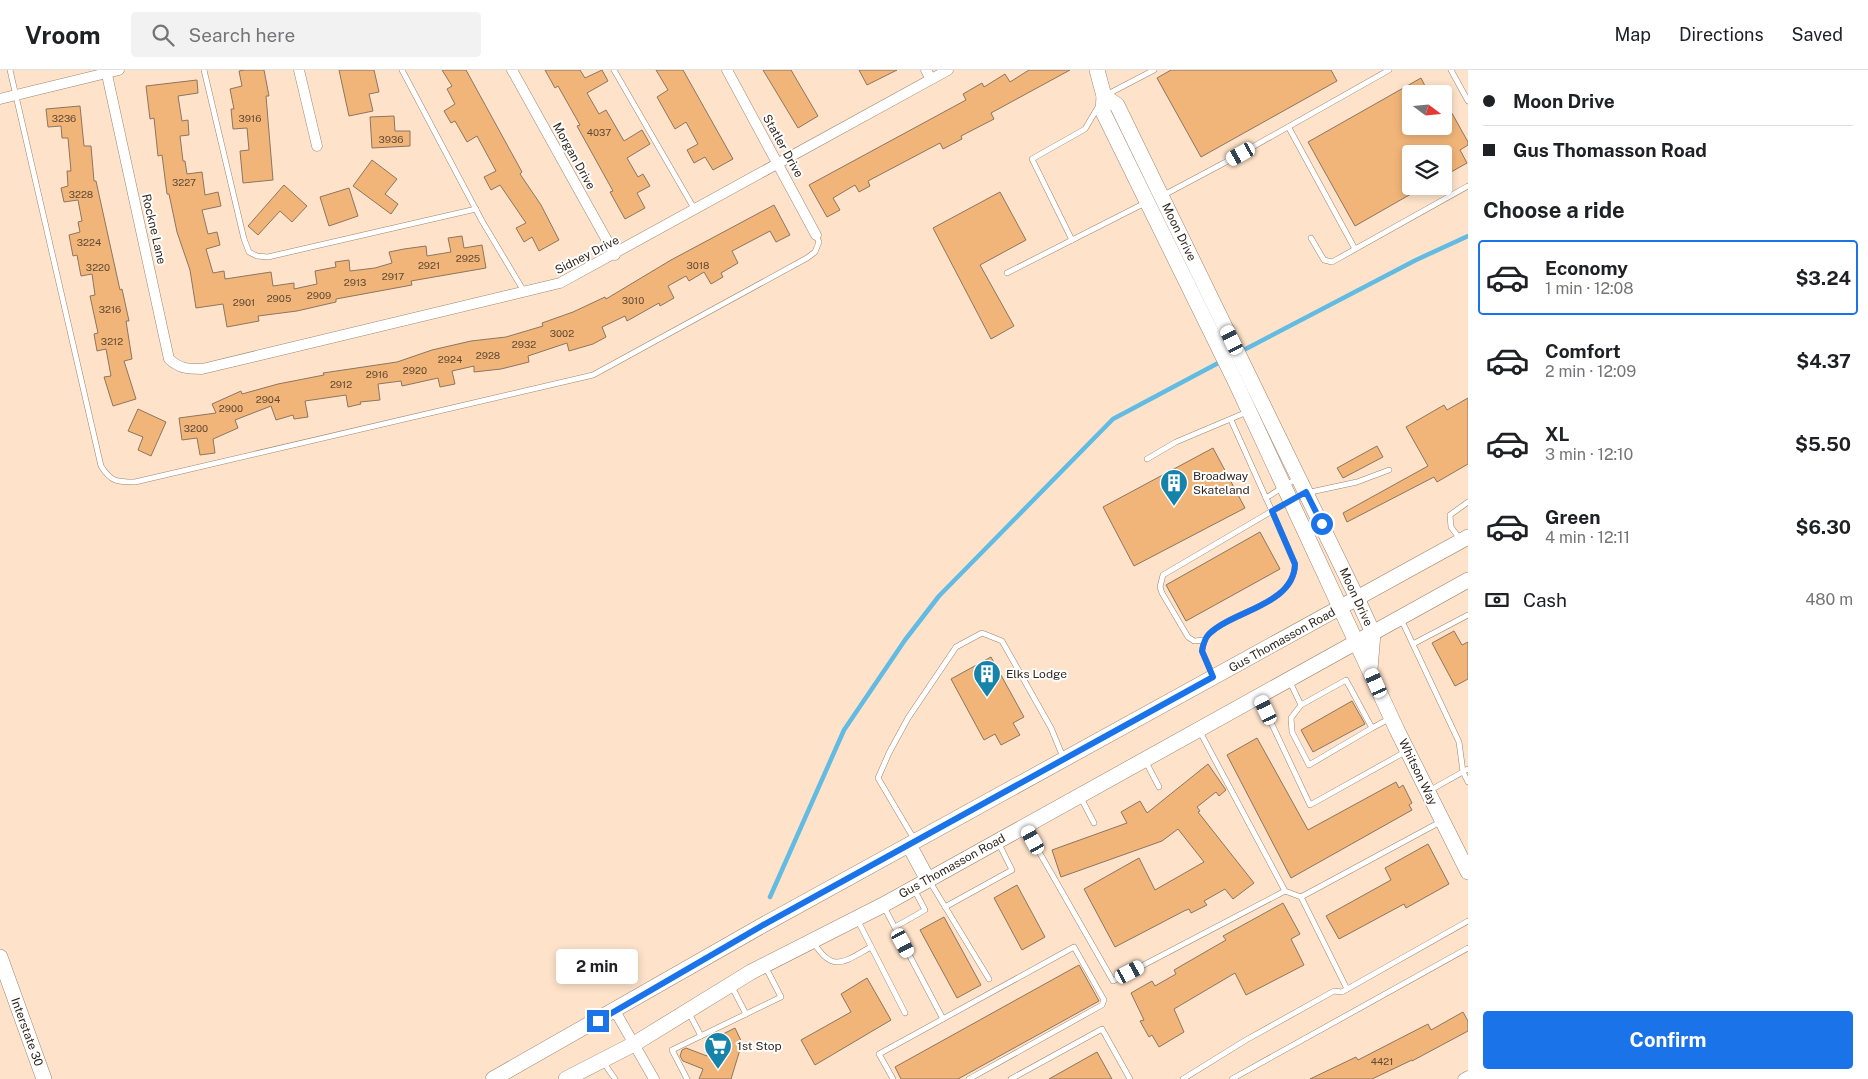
<!DOCTYPE html>
<meta charset="utf-8">
<style>
:root{--surface:#fff;--page:#f2f2f2;--text:#202124;--muted:#757577;--line:#e0e0e0;--accent:#1a73e8}
body{margin:0;font-family:"Public Sans",sans-serif;background:var(--page);color:var(--text);height:100vh;display:flex;flex-direction:column;font-size:19px;white-space:nowrap}
*{box-sizing:border-box;margin:0}
p{font-size:16px;color:var(--muted)}
.icon{flex:none;width:28px;height:28px;fill:none;stroke:currentColor;stroke-width:2;stroke-linecap:round;stroke-linejoin:round}
.map{position:relative;flex:1;overflow:hidden}
.panel{display:flex;flex-direction:column;background:var(--surface);width:400px}
.panel>*{flex:none}
.top-card{display:grid;align-content:center;height:110px;padding:0 15px;background:var(--surface)}
.needle{width:32px;rotate:106deg}
.buttons{position:absolute;left:1402px;top:15px;display:grid;gap:10px}
.buttons a{display:grid;place-items:center;width:50px;height:50px;border-radius:5px;background:var(--surface);box-shadow:0 2px 8px #0003;font-size:25px}
.end{position:absolute;width:22px;height:22px;margin:-11px;border:6px solid #1a73e8;background:#fff;box-shadow:0 0 0 2px #fff}
.from{border-radius:50%}
.bubble{position:absolute;height:35px;border-radius:5px;background:var(--surface);box-shadow:0 2px 8px #0003;font-size:16px;font-weight:700;line-height:35px;text-align:center}
.car{position:absolute;width:15px;height:30px;margin:-15px -8px;border-radius:6px;box-shadow:0 0 4px 1px #0007;background:linear-gradient(#fff 24%,#345 0 40%,#fff 0 76%,#345 0 86%,#fff 0)}
.top-card b{display:flex;align-items:center;gap:18px;height:48px;font-size:19px}
.top-card b+b{border-top:1px solid var(--line)}
.top-card i{width:12px;height:12px;background:var(--text)}
ul{padding:0;list-style:none}
li{display:flex;align-items:center;gap:15px;height:75px;margin:0 10px 8px;padding:0 5px;border:2px solid transparent;border-radius:5px}
li div{flex:1}
li b{display:block;font-size:19px}
li em{font-style:normal;font-weight:700}
li.current{border-color:var(--accent)}
li>.icon{width:45px;height:45px;stroke-width:1.5}
h2{padding:0 15px;font-size:22px;line-height:60px}
.pay{display:flex;align-items:center;gap:12px;height:55px;padding:0 15px;font-size:19px}
.pay p{margin-inline-start:auto}
.cta{display:flex;gap:10px;margin-top:auto;padding:10px 15px}
.cta a{flex:1;height:58px;border-radius:5px;background:var(--accent);color:#fff;font-size:20px;font-weight:700;line-height:58px;text-align:center}
header{display:flex;align-items:center;gap:30px;box-sizing:border-box;height:70px;padding:0 25px;background:var(--surface);border-bottom:1px solid var(--line)}
header strong{font-size:24px}
nav{display:flex;gap:28px;margin-inline-start:auto;font-size:18px}
.search{width:350px;height:45px;background:var(--page);display:flex;align-items:center;gap:12px;box-sizing:border-box;padding:0 18px;border-radius:5px;color:var(--muted);font-size:19px}
main{display:flex;flex:1;min-height:0}
.map>svg:first-child{display:block}
</style>
<header>
<strong>Vroom</strong>
<div class="search"><svg class="icon" aria-label="search" viewBox="0 0 24 24"><circle cx="10" cy="10" r="6"/><path d="M15 15l6 6"/></svg>Search here</div>
<nav><a>Map</a><a>Directions</a><a>Saved</a></nav>
</header>
<main>
<div class="map">
<svg width="1468" height="1009" viewBox="0 0 1468 1009">
<rect width="100%" height="100%" fill="#fee3ca"/>
<g fill="none" stroke-linecap="round" stroke-linejoin="round">
<g stroke="#61bbe3" stroke-width="4.5">
<path d="M1240,282l176,-92 52,-24"/>
<path d="M770,827l74,-167 61,-90 34,-44 174,-177 109,-58"/>
</g>
</g>
<g fill="#f1b579" stroke="#8d755f">
<path d="M245,0h19l5,26h-3l7,84 -30,3 -3,-32 9,-1 -2,-22 -14,1 -2,-20h3l-4,-20 12,-3 -3,-15z"/>
<path d="M339,0h35l5,22 -10,2 4,17 -24,5z"/>
<path d="M442,0h24l56,102 -2,2 21,31 18,35 -20,11 -7,-14 -8,5 -8,-14 10,-5 -26,-38 -9,5 -7,-13 12,-6 -19,-35 -10,6 -12,-21 -4,2 -7,-12 11,-7 -8,-15 5,-3z"/>
<path d="M545,0h35l5,8 17,-8 6,11 -21,12 12,21 7,-4 18,31 18,-11 8,14 -23,14 11,19 5,-3 7,12 -13,7 8,15 -20,11 -15,-27 3,-1 -36,-65 3,-1 -22,-39 -3,2z"/>
<path d="M656,0h27l50,89 -20,11 -8,-13 -11,6 -7,-13 11,-6 -12,-22 -11,7 -18,-32 11,-7z"/>
<path d="M763,0h28l27,46 -20,12z"/>
<path d="M859,0h38l-30,15z"/>
<path d="M1029,0h41l-79,43 3,6 -33,17 1,3 -19,10 -3,-6 -72,38 2,5 -11,6 -4,-7 -22,13 7,12 -13,7 -18,-32 157,-85 -3,-6 19,-11 2,4 21,-13 5,8z"/>
<path d="M1171,0h160l6,11 -136,76 -44,-79z"/>
<path d="M1421,8l8,16h-18v32h33v-27l24,43v3l-8,5 7,13 -23,13v-22h-33v40l-56,32 -47,-84z"/>
<path d="M197,10l1,13 -20,3 4,25 6,-1 1,15 -9,1 3,25h2l2,13 15,-2 3,23 13,-3 3,14 -19,4 6,24 9,-2 3,13 -14,4 7,24 11,-2 1,8 46,-7 2,14 21,-3v6l23,-5 -2,-13 21,-4 -1,-5 14,-2 1,11 25,-3 17,-5 -3,-11 15,-3 22,-3 1,10 24,-4 -3,-14 14,-2 2,12 18,-3 4,23 -75,13 1,4 -76,14v3l-39,9 -39,5 1,5 -32,6 -4,-23 -27,4 -6,-38 -13,-38 -8,-38h-2l-5,-39 -4,1 -4,-38 -4,1 -4,-33z"/>
<path d="M80,36l4,40h7l3,35h2l24,109 2,-1 7,32h-3l6,38 -8,2 12,38 -23,7 -9,-29 7,-1 -5,-27 -9,2 -3,-17 4,-1 -8,-37 5,-1 -3,-21 -11,2 -4,-21 -4,1 -4,-21 11,-3 -2,-10 4,-1 -4,-21 -14,2 -3,-14 7,-2 -1,-15h4l-3,-33h-6l-1,-12 -13,1 -2,-18z"/>
<path d="M394,46l1,15h15v15l-38,2 -2,-31z"/>
<path d="M372,90l25,19 -12,15 13,10 -7,10 -38,-28z"/>
<path d="M284,115l23,21 -15,16 -12,-11 -22,24 -10,-9z"/>
<path d="M349,118l9,28 -29,10 -9,-29z"/>
<path d="M1000,122l26,48 -46,25 34,61 -23,13 -58,-111z"/>
<path d="M774,135l16,30 -14,7 -6,-11 -38,20 6,12 -17,10 2,4 -12,7 -7,-12 -15,9 -3,-5 -18,10 6,12 -14,8 -1,-3 -32,18 -2,-5 -23,11 4,10 -13,7 -24,7 -2,-8 -39,13 1,6 -28,7 -27,3v-6l-22,5 3,13 -15,3 -2,-9 -36,8 -1,-5 -23,3 2,16 -20,2 1,2 -13,3 -2,-12 -41,6 3,16 -14,2 -1,-4 -17,5 -5,-14 -36,14 3,8 -25,11 2,14 -15,2 -3,-17 -15,2 -3,-22 37,-5 -4,-9 29,-13 1,3 36,-10 46,-9 -1,-2 74,-11 35,-12 39,-9 35,-4 37,-11 -1,-3 31,-11 32,-15 1,2 65,-39z"/>
<path d="M1468,328v66l-31,18 -3,-5 -87,45 -4,-9 85,-47 -22,-39 38,-22 3,5z"/>
<path d="M138,339l28,13 -15,34 -13,-6 5,-13 -15,-6z"/>
<path d="M1377,376l6,11 -40,21 -6,-10z"/>
<path d="M1213,378l32,60 -111,58 -31,-59z"/>
<path d="M1260,462l20,37 -94,52 -20,-36z"/>
<path d="M1454,561l8,14 6,-3v37l-13,7 -23,-43z"/>
<path d="M991,587l33,60 -11,6 7,12 -19,10 -6,-11 -11,6 -33,-61z"/>
<path d="M1352,631l13,23 -52,28 -12,-22z"/>
<path d="M1257,668l51,92 88,-48 3,6 4,-3 9,18 -3,2 3,5 -121,68 -64,-123z"/>
<path d="M1208,694l18,26 -7,6 -3,-4 -19,15 3,4 -2,1 56,71 -21,16 -8,-10 -21,12 3,4 -16,8 -2,-4 -5,2 -69,36 -31,-58 55,-31 16,32 49,-28 -26,-33 -16,12 -101,36 -9,-27 75,-27 -6,-11 19,-11 7,12z"/>
<path d="M1428,774l21,40 -43,24 -2,-4 -65,35 -13,-23 65,-36 -6,-12z"/>
<path d="M1017,815l28,52 -23,13 -28,-52z"/>
<path d="M1283,833l17,31 -9,5 13,26 -58,30 -11,-22 -61,36 10,23 -25,15 -7,-12 -3,2 -9,-16 4,-1 -13,-27 21,-12 3,5 21,-12 -2,-4 52,-30 -3,-4z"/>
<path d="M944,847l37,68 -24,13 -37,-68z"/>
<path d="M1079,895l20,36 -141,78h-57l-6,-12z"/>
<path d="M867,908l24,42 -76,45 -14,-25 50,-28 -10,-18z"/>
<path d="M1463,942l5,9v10l-56,30v-1l-40,19h-62l46,-22 2,3 70,-36 3,6z"/>
<path d="M735,958l7,15 -11,36h-32l4,-10 -20,-8 -3,-5 2,-6 4,-2 21,8 6,-17z"/>
<path d="M1097,982l15,27h-63z"/>
</g>
<g fill="none" stroke-linecap="round" stroke-linejoin="round">
<defs>
<g id="lane">
<path d="M10,0l91,396c10,16 16,16 34,16l458,-107 214,-117 8,-6 4,-10 -3,-7"/>
<path d="M204,0l40,169 5,13 8,4 11,1 208,-48"/>
<path d="M402,0l80,151 43,72"/>
<path d="M614,0l81,140"/>
<path d="M1451,0l17,31"/>
<path d="M1108,24l46,-24"/>
<path d="M1289,58l66,121"/>
<path d="M1162,126l62,-33 165,-93"/>
<path d="M1311,168l13,22 8,2 136,-76"/>
<path d="M1072,170l-40,-81 53,-30 13,-22"/>
<path d="M1007,203l138,-70"/>
<path d="M1231,350l35,78 31,-20"/>
<path d="M1147,389l29,-17 71,-30"/>
<path d="M1460,469l-9,-12 -1,-12 18,-13"/>
<path d="M1401,549l58,123 4,30 5,10"/>
<path d="M1205,570l-11,1 -6,-4 -26,-44 -2,-6 3,-12 109,-64 -6,-13"/>
<path d="M1413,574l55,-29"/>
<path d="M1213,606l-11,-25c1,-6 3,-13 7,-17 25,-24 85,-29 86,-70l-23,-53 34,-18 51,-11 32,-12"/>
<path d="M1290,612l11,23 45,-25 26,48 17,-9"/>
<path d="M1260,629l50,106 95,-53"/>
<path d="M1301,635l-10,13 1,14 17,33 63,-37"/>
<path d="M1199,660l86,161"/>
<path d="M1146,692l13,25"/>
<path d="M1429,721l39,-22"/>
<path d="M1081,728l13,25"/>
<path d="M1026,759l87,152 172,-90 16,6"/>
<path d="M914,769l-36,-61 11,-25 19,-35 48,-71 26,-14 20,8 49,87 12,29"/>
<path d="M930,812l59,97"/>
<path d="M884,837l59,112"/>
<path d="M945,837l67,-37 -13,-26"/>
<path d="M858,851l47,92"/>
<path d="M895,857l30,-17 -10,-19"/>
<path d="M814,873c19,31 31,18 57,4"/>
<path d="M732,917l14,27"/>
<path d="M1347,919l-46,-92 141,-76"/>
<path d="M689,943l12,23"/>
<path d="M604,993l11,16"/>
<path d="M687,1009l-15,-29 109,-53 -15,-29"/>
<path d="M893,1009l-14,-25 195,-107 30,53 -2,5 -133,74"/>
<path d="M1011,1009l91,-50 28,50"/>
<path d="M1183,1009l63,-39 88,-49 8,1 126,-71"/>
<path d="M1232,1009l236,-131"/>
</g>
<g id="street">
<path d="M106,0l63,289c11,10 19,10 33,10l358,-86 388,-213"/>
<path d="M299,0l18,76"/>
<path d="M512,0l103,185"/>
<path d="M727,0l89,165"/>
<path d="M926,0l5,9"/>
<path d="M0,29l119,-29"/>
<path d="M615,941l39,68"/>
<path d="M1463,1009l5,-3"/>
</g>
<g id="secondary">
<path d="M1097,0l7,26 -1,16 133,271 161,347 71,142"/>
<path d="M1104,26l13,9 240,493 16,35 -3,36"/>
<path d="M909,775l19,35"/>
<path d="M0,887l44,122"/>
<path d="M493,1009l270,-154 705,-388"/>
<path d="M566,1009l68,-35 117,-72 132,-67 585,-325"/>
</g>
</defs>
<use href="#lane" stroke="#9d856e" stroke-width="6"/>
<use href="#street" stroke="#9d856e" stroke-width="11"/>
<use href="#secondary" stroke="#9d856e" stroke-width="16"/>
<use href="#lane" stroke="#fff" stroke-width="5"/>
<use href="#street" stroke="#fff" stroke-width="10"/>
<use href="#secondary" stroke="#fff" stroke-width="15"/>
</g>
<g fill="none" stroke-linecap="round" stroke-linejoin="round">
<path stroke="#1a73e8" stroke-width="6" d="M598,951l165,-96 450,-248 -11,-26c1,-6 3,-13 7,-17 25,-24 85,-29 86,-70l-23,-53 34,-19 16,32"/>
</g>
<defs>
<symbol id="building-pin" viewBox="-11 -11 22 30"><path d="M0 17L-7.5 6A9.5 9.5 0 1 1 7.5 6Z" fill="#1683ab" stroke="#fff"/><path d="M-4-6H4V6H1V3H-1V6H-4ZM-2.5-4.3h1.7v1.8h-1.7ZM.8-4.3h1.7v1.8H.8ZM-2.5-1h1.7V.8h-1.7ZM.8-1h1.7V.8H.8Z" fill="#fff"/></symbol>
<symbol id="supermarket-pin" viewBox="-11 -11 22 30"><path d="M0 17L-7.5 6A9.5 9.5 0 1 1 7.5 6Z" fill="#1683ab" stroke="#fff"/><path d="M-6-5.5h2.5l.6 2H6L4.5 2H-2.5L-4.4-4H-6ZM-1.5 3.2a1.3 1.3 0 1 0 .1 0ZM3 3.2a1.3 1.3 0 1 0 .1 0Z" fill="#fff"/></symbol>
</defs>
<g fill-rule="evenodd">
<use href="#building-pin" x="1158" y="397" width="32" height="43"/>
<use href="#building-pin" x="971" y="588" width="32" height="43"/>
<use href="#supermarket-pin" x="702" y="960" width="32" height="43"/>
</g>
<g text-anchor="middle" stroke-width="4" stroke-linejoin="round" paint-order="stroke">
<g font-size="10" fill="#614a35">
<text x="64" y="52">3236</text>
<text x="250" y="52">3916</text>
<text x="599" y="66">4037</text>
<text x="391" y="73">3936</text>
<text x="184" y="116">3227</text>
<text x="81" y="128">3228</text>
<text x="89" y="176">3224</text>
<text x="468" y="192">2925</text>
<text x="429" y="199">2921</text>
<text x="698" y="199">3018</text>
<text x="98" y="201">3220</text>
<text x="393" y="210">2917</text>
<text x="355" y="216">2913</text>
<text x="319" y="229">2909</text>
<text x="279" y="232">2905</text>
<text x="633" y="234">3010</text>
<text x="244" y="236">2901</text>
<text x="110" y="243">3216</text>
<text x="562" y="267">3002</text>
<text x="112" y="275">3212</text>
<text x="524" y="278">2932</text>
<text x="488" y="289">2928</text>
<text x="450" y="293">2924</text>
<text x="415" y="304">2920</text>
<text x="377" y="308">2916</text>
<text x="341" y="318">2912</text>
<text x="268" y="333">2904</text>
<text x="231" y="342">2900</text>
<text x="196" y="362">3200</text>
<text x="1382" y="995">4421</text>
</g>
<g font-size="12" fill="#31271e" stroke="#fff">
<text transform="translate(783 76) rotate(61)" y="4">Statler Drive</text>
<text transform="translate(574 86) rotate(61)" y="4">Morgan Drive</text>
<text transform="translate(154 159) rotate(77)" y="4">Rockne Lane</text>
<text transform="translate(1179 162) rotate(64)" y="4">Moon Drive</text>
<text transform="translate(587 185) rotate(-27)" y="4">Sidney Drive</text>
<text transform="translate(1356 527) rotate(65)" y="4">Moon Drive</text>
<text transform="translate(1282 570) rotate(-29)" y="4">Gus Thomasson Road</text>
<text transform="translate(1418 702) rotate(64)" y="4">Whitson Way</text>
<text transform="translate(952 796) rotate(-29)" y="4">Gus Thomasson Road</text>
<text transform="translate(27 962) rotate(70)" y="4">Interstate 30</text>
</g>
<g font-size="12" fill="#31271e" stroke="#fff" text-anchor="start">
<text x="1193" y="410">Broadway<tspan x="1193" dy="14">Skateland</tspan></text>
<text x="1006" y="608">Elks Lodge</text>
<text x="737" y="980">1st Stop</text>
</g>
</g>
</svg>
<div class="buttons">
<a><svg class="needle" viewBox="-14 -14 28 28"><path d="M0-13l5 13h-10z" fill="#e53935"/><path d="M0 13l5-13h-10z" fill="#757577"/></svg></a>
<a><svg class="icon" aria-label="layers" viewBox="0 0 24 24"><path d="M12 4l9 5-9 5-9-5zM3 14l9 5 9-5"/></svg></a>
</div>
<i class="end from" style="left:1322px;top:454px"></i>
<i class="end" style="left:598px;top:951px"></i>
<div class="bubble" style="left:556px;top:879px;width:82px">2 min</div>
<i class="car" style="left:1241px;top:84px;rotate:241deg"></i>
<i class="car" style="left:1232px;top:270px;rotate:334deg"></i>
<i class="car" style="left:1376px;top:613px;rotate:336deg"></i>
<i class="car" style="left:1266px;top:640px;rotate:335deg"></i>
<i class="car" style="left:1033px;top:770px;rotate:331deg"></i>
<i class="car" style="left:903px;top:873px;rotate:152deg"></i>
<i class="car" style="left:1130px;top:902px;rotate:62deg"></i>
</div>
<section class="panel">
<div class="top-card">
<b><i class="from"></i>Moon Drive</b>
<b><i></i>Gus Thomasson Road</b>
</div>
<h2>Choose a ride</h2>
<ul>
<li class="current"><svg class="icon" aria-label="car" viewBox="0 0 24 24"><path d="M5 17H2v-5l4-1 3-4h7l3 4 3 1v5h-3M9 17h6M6 11h13"/><circle cx="7" cy="17" r="2"/><circle cx="17" cy="17" r="2"/></svg><div><b>Economy</b><p>1 min · 12:08</p></div><em>$3.24</em></li>
<li><svg class="icon" aria-label="car" viewBox="0 0 24 24"><path d="M5 17H2v-5l4-1 3-4h7l3 4 3 1v5h-3M9 17h6M6 11h13"/><circle cx="7" cy="17" r="2"/><circle cx="17" cy="17" r="2"/></svg><div><b>Comfort</b><p>2 min · 12:09</p></div><em>$4.37</em></li>
<li><svg class="icon" aria-label="car" viewBox="0 0 24 24"><path d="M5 17H2v-5l4-1 3-4h7l3 4 3 1v5h-3M9 17h6M6 11h13"/><circle cx="7" cy="17" r="2"/><circle cx="17" cy="17" r="2"/></svg><div><b>XL</b><p>3 min · 12:10</p></div><em>$5.50</em></li>
<li><svg class="icon" aria-label="car" viewBox="0 0 24 24"><path d="M5 17H2v-5l4-1 3-4h7l3 4 3 1v5h-3M9 17h6M6 11h13"/><circle cx="7" cy="17" r="2"/><circle cx="17" cy="17" r="2"/></svg><div><b>Green</b><p>4 min · 12:11</p></div><em>$6.30</em></li>
</ul>
<div class="pay"><svg class="icon" aria-label="cash" viewBox="0 0 24 24"><path d="M3 7h18v10H3z"/><circle cx="12" cy="12" r="2"/></svg>Cash<p>480 m</p></div>
<div class="cta"><a>Confirm</a></div>
</section>
</main>
